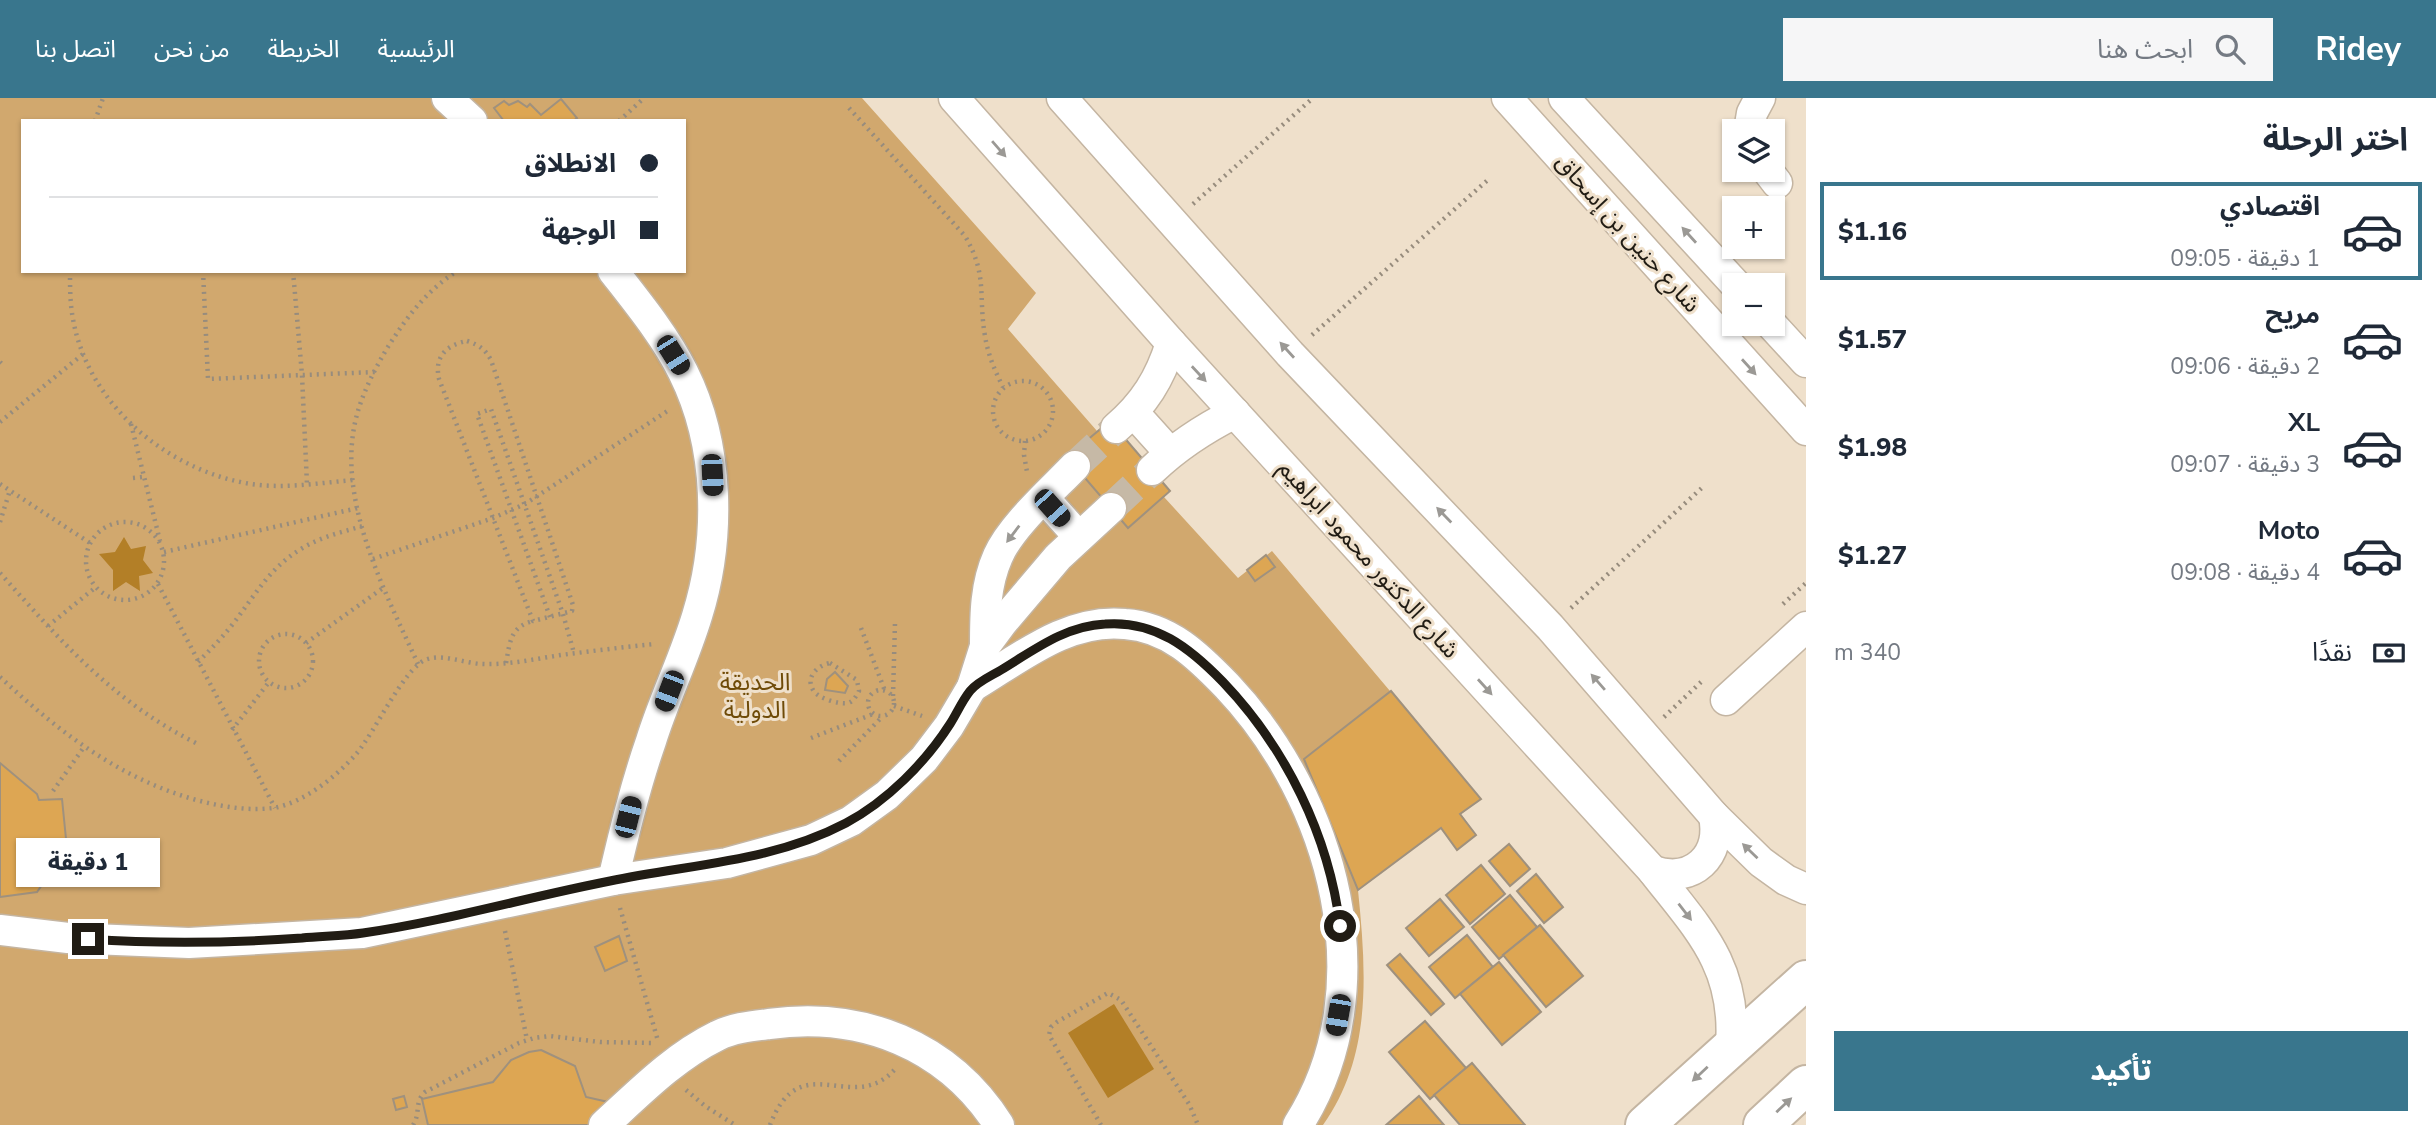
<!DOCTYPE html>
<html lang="ar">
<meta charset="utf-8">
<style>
:root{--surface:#fff;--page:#f6f6f7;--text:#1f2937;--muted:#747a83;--line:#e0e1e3;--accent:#39768d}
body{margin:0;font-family:"Nunito Sans","Noto Sans Arabic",sans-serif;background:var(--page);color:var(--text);direction:rtl;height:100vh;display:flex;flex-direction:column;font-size:26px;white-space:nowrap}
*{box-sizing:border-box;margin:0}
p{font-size:23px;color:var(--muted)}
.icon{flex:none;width:38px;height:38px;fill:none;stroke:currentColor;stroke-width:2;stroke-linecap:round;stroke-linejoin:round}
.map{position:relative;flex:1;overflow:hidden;direction:ltr}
.panel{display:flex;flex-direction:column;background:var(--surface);width:630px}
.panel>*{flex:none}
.hud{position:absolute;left:21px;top:21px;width:665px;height:154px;border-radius:0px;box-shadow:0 2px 5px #0004;direction:rtl;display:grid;align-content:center;height:154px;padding:0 28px;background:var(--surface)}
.controls{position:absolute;left:1722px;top:21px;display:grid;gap:14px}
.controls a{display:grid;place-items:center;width:63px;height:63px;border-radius:0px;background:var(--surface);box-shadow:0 2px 5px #0004;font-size:35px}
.end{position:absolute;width:32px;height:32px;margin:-16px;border:9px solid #211c14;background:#fff;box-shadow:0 0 0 4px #fff}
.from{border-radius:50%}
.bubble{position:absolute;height:49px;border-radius:0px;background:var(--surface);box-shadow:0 2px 5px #0004;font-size:23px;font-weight:800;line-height:49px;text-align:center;direction:rtl}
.car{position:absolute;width:21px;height:42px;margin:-21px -10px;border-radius:9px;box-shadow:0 0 5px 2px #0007;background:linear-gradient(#222 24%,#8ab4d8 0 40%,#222 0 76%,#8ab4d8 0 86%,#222 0)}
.hud b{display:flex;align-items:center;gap:24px;height:66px;font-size:26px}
.hud b+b{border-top:2px solid var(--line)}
.hud i{width:18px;height:18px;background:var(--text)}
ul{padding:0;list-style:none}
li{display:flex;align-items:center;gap:21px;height:98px;margin:0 14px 10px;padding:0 14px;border:4px solid transparent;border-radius:0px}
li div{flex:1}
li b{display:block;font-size:26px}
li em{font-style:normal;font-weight:800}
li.current{border-color:var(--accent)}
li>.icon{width:63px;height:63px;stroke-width:1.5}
h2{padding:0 28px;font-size:32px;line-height:84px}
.pay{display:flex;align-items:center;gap:18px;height:77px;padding:0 28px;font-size:26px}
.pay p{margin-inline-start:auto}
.button{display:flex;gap:14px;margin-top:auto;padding:14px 28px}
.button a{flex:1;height:80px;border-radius:0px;background:var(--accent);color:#fff;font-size:28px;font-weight:800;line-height:80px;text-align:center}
header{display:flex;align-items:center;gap:42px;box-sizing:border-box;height:98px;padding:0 35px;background:var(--accent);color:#fff}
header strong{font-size:33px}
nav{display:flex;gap:38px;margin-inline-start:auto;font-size:24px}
.search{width:490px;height:63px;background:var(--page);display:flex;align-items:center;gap:18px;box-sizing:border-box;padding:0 24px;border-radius:0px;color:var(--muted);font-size:26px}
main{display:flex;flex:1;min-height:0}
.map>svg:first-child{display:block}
</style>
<header>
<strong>Ridey</strong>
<div class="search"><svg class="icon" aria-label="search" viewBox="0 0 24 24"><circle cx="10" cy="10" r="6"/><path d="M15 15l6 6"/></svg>ابحث هنا</div>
<nav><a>الرئيسية</a><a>الخريطة</a><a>من نحن</a><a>اتصل بنا</a></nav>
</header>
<main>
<section class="panel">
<h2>اختر الرحلة</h2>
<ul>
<li class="current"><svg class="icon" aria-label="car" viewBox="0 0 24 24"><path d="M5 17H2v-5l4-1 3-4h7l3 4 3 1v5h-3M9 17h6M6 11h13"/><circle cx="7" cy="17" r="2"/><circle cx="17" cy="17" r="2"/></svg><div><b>اقتصادي</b><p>1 دقيقة · 09:05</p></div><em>$1.16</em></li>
<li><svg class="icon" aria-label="car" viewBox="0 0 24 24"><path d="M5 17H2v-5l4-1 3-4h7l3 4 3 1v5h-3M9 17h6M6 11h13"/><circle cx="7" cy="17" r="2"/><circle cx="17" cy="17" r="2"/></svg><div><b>مريح</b><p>2 دقيقة · 09:06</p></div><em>$1.57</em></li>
<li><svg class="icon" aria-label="car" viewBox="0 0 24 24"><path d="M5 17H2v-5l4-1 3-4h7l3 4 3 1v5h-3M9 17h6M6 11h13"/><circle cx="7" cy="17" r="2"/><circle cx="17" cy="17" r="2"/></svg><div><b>XL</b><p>3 دقيقة · 09:07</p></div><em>$1.98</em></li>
<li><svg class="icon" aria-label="car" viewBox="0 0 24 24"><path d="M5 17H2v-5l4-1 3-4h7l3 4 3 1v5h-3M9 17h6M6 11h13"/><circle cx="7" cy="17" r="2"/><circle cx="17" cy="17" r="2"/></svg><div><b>Moto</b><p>4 دقيقة · 09:08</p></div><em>$1.27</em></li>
</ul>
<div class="pay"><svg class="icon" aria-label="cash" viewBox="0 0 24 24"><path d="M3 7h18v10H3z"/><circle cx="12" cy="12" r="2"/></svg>نقدًا<p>340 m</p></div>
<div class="button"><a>تأكيد</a></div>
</section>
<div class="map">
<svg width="1806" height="1027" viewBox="0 0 1806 1027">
<rect width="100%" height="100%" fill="#efe0cb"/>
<path fill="#d1a86e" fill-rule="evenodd" d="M0,0h862l174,195 -28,36 89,102 13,-10 60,70 -6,6 74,81 34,-27 209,248 -20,15 15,21 -19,15 -16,-22 -83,62c8,80 15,165 -35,235h-1323zM23,23h661v150h-661z"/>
<g fill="#b37f27">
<path d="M124,439l7,12 15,-3 -3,14 10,13 -14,3 1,15 -14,-9 -13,9v-21l-14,-16 16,-2z"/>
<path d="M1114,906l40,65 -46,29 -40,-65z"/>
</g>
<g fill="#dda653" stroke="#9f917e" stroke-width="2">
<path d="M561,1l16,19 -4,3h-69l-10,-13 10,-7 5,4 9,-4 9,6 3,-3 11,11z"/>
<path d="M1110,323l60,70 -42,37 -61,-71z"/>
<path d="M1266,457l9,12 -20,14 -8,-11z"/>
<path d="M835,574l13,14 -3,7 -20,-3 2,-11z"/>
<path d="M1391,593l90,108 -21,15 16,21 -19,15 -16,-22 -83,62 -54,-131z"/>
<path d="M0,665l37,31 2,6 23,-1 5,50 -30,43 -37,5z"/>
<path d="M1509,746l21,25 -20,17 -21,-25z"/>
<path d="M1481,767l24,29 -35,30 -24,-29z"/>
<path d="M1536,776l27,33 -19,16 -27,-32z"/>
<path d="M1510,797l27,32 -38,32 -27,-32z"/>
<path d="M1440,801l24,28 -35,29 -23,-28z"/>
<path d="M1540,827l43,51 -37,31 -43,-52z"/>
<path d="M1467,837l26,32 -38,31 -26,-31z"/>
<path d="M619,838l8,25 -22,10 -10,-24z"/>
<path d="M1400,856l44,50 -13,11 -44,-50z"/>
<path d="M1499,864l42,50 -39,33 -42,-51z"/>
<path d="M1425,923l41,47 -36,31 -41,-47z"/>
<path d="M541,952l34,16 11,31 22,5 -18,23h-162l-6,-26 71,-17 18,-22 18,-8z"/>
<path d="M1472,965l53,62h-65l-26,-30z"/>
<path d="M404,998l3,11 -11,3 -3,-11z"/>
<path d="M1419,998l25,29h-58z"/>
</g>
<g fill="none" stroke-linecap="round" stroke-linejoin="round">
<g stroke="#c6b9a6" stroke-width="30" stroke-dasharray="30 15" stroke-linecap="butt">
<path d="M1075,368l41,-38"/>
<path d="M1111,410l41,-38"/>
</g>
<defs>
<g id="minor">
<path d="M447,0l25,23"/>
<path d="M954,0l217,245 482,528c46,59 84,95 78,175"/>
<path d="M1062,0l228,256 260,273 164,189 47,46 25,18 20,9"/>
<path d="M1507,0l299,332"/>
<path d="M1564,0l172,187"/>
<path d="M1749,33l3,-18 8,-15"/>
<path d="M1767,72l10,13"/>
<path d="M1771,226l35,38"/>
<path d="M1134,315l36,40"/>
<path d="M1116,330c28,-24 44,-49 55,-85"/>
<path d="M1152,372c25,-24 53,-42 83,-57"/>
<path d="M1044,400l35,39"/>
<path d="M985,548c0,-31 0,-61 13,-90 13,-30 54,-66 77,-90"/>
<path d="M972,589c47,-28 95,-69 153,-63 44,3 73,32 102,62 106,112 159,301 71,439"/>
<path d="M1726,602l80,-73"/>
<path d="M1653,773c40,13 69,-15 61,-55"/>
<path d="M613,782c11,-47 22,-93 38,-139 13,-42 33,-82 46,-125 24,-77 23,-170 -14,-244 -18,-36 -45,-69 -70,-101"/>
<path d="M0,832l68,8 121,5 173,-10 251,-53 114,-17 84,-23 40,-19 36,-26 37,-36 25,-33 23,-39 13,-41 17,-23 56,-66 53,-49"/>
<path d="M604,1027c35,-32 70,-68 113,-89 15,-8 35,-10 52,-12 93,-13 179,21 230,101"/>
</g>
<g id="major">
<path d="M1645,1027l161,-145"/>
<path d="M1763,1027l43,-40"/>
</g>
</defs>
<use href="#minor" stroke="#c4b5a2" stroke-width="33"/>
<use href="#major" stroke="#c4b5a2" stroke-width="42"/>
<g stroke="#978c7d" stroke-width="4.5" stroke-dasharray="2 5" stroke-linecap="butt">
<path d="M849,10l116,128c23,39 13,60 20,100 3,19 10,35 18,51"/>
<path d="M95,23l8,-23"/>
<path d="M619,23l25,-23"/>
<path d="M1193,106l120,-106"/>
<path d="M70,173c0,16 0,33 3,48 15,86 95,152 178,165 34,5 68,-1 102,-4"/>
<path d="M203,173l5,108 167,-7"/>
<path d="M293,173l9,104 5,109"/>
<path d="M1312,237l178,-157"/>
<path d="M467,243c12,4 18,8 24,19l82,245 -1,6 -39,10 -94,-242c-5,-22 7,-34 28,-38z"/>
<path d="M0,264l2,2"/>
<circle cx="1023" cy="313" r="30"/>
<path d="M0,324l83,-68"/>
<path d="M131,326l29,117"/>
<path d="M1025,343l-1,14 3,17"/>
<path d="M133,380l10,-1"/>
<path d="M0,386l90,59"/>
<circle cx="125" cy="463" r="39"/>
<path d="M0,424l10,-32"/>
<path d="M164,454l194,-44"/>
<path d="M373,461l120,-41 32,-14 144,-94"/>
<path d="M0,475c61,68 112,128 196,170"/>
<path d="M158,486l117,224"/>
<path d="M1783,506l23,-21"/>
<path d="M1571,510l134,-123"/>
<path d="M550,519l-73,-203 14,-5 72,205 11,39"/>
<path d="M48,528l48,-39"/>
<path d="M861,530l24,63"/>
<circle cx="286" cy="563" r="27"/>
<path d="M306,545l77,-55"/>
<path d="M198,564c12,-12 23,-23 34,-37 22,-28 37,-57 69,-76 19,-12 41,-17 62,-23"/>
<path d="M506,565c4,-21 4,-36 27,-42"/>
<path d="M830,565l27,17 2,11c-3,5 -5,10 -11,12 -8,2 -31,-5 -35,-13 -8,-13 5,-25 17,-27z"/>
<path d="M418,566c-31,-68 -76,-153 -65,-230 4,-30 18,-58 33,-84 20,-32 39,-58 71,-79"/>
<path d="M0,579c59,55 121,103 200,124 24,6 49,10 73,7 31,-5 64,-32 84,-55 17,-20 47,-84 68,-93 17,-7 38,3 57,4 26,1 53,-5 79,-9 31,-4 63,-8 94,-11"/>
<circle cx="881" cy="605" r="13"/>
<path d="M893,598l2,-73"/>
<path d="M894,608l28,10"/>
<path d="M1664,619l37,-35"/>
<path d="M232,632l37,-48"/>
<path d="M811,640l62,-24"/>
<path d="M839,663l44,-45"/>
<path d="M53,693l31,-44"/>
<path d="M620,810l38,133"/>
<path d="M505,833l22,109"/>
<path d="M686,992l19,16 30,19"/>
<path d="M413,1027c8,-12 1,-23 12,-33l94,-49 15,-5 16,-2 50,6 51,1"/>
<path d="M770,1027c31,-81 83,-7 126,-57"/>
<path d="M1101,1027l-52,-90 2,-8 6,-5 51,-29 13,7 68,104 9,21"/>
</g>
<use href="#minor" stroke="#fff" stroke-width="30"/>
<use href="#major" stroke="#fff" stroke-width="38"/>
</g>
<defs><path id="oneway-solid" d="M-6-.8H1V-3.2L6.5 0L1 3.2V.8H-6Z" transform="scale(1.75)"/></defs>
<g fill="#9b9995">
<use href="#oneway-solid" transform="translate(999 51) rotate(49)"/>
<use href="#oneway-solid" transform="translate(1689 137) rotate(-132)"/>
<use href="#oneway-solid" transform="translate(1287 252) rotate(-132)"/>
<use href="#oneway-solid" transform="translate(1749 269) rotate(48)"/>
<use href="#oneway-solid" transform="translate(1199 276) rotate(47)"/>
<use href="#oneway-solid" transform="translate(1444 417) rotate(-134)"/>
<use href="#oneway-solid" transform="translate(1013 436) rotate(127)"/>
<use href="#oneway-solid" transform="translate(1598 584) rotate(-131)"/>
<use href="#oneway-solid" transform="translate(1485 589) rotate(48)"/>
<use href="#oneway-solid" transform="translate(1750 753) rotate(-136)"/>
<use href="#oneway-solid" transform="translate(1685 814) rotate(52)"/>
<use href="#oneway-solid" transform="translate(1700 976) rotate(137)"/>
<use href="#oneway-solid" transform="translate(1784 1007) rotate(-43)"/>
</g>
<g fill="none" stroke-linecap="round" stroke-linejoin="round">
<path stroke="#211c14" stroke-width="9" d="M88,841c72,5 143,4 214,-1 20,-2 41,-2 61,-5 83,-12 165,-36 247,-52 81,-17 162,-19 236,-58 41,-22 79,-60 104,-99 7,-11 12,-23 20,-33 7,-9 21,-15 31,-21 33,-20 64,-44 104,-46 50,-4 85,24 118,58 63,66 106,154 117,244"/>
</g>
<g text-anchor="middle" stroke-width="6" stroke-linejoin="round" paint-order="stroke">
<g font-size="24" fill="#211c14" stroke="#efe0cb">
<text transform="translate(1628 135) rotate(48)" y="8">شارع حنين بن إسحاق</text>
<text transform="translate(1369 461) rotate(48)" y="8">شارع الدكتور محمود ابراهيم</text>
</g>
<g font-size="24" fill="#6f4b08" stroke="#efe0cb">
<text x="755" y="592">الحديقة<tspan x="755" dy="28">الدولية</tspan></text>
</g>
</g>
</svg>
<div class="controls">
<a><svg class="icon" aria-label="layers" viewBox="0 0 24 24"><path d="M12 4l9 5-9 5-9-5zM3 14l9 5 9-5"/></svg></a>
<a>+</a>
<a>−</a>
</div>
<i class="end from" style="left:1340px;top:828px"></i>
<i class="end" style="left:88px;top:841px"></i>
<div class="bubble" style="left:16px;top:740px;width:144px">1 دقيقة</div>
<i class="car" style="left:673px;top:257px;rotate:148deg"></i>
<i class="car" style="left:712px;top:377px;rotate:177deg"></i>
<i class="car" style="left:1052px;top:410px;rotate:138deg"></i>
<i class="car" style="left:669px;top:593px;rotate:201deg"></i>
<i class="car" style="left:628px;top:719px;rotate:14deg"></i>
<i class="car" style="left:1338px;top:917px;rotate:190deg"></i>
<div class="hud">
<b><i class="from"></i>الانطلاق</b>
<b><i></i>الوجهة</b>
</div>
</div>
</main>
